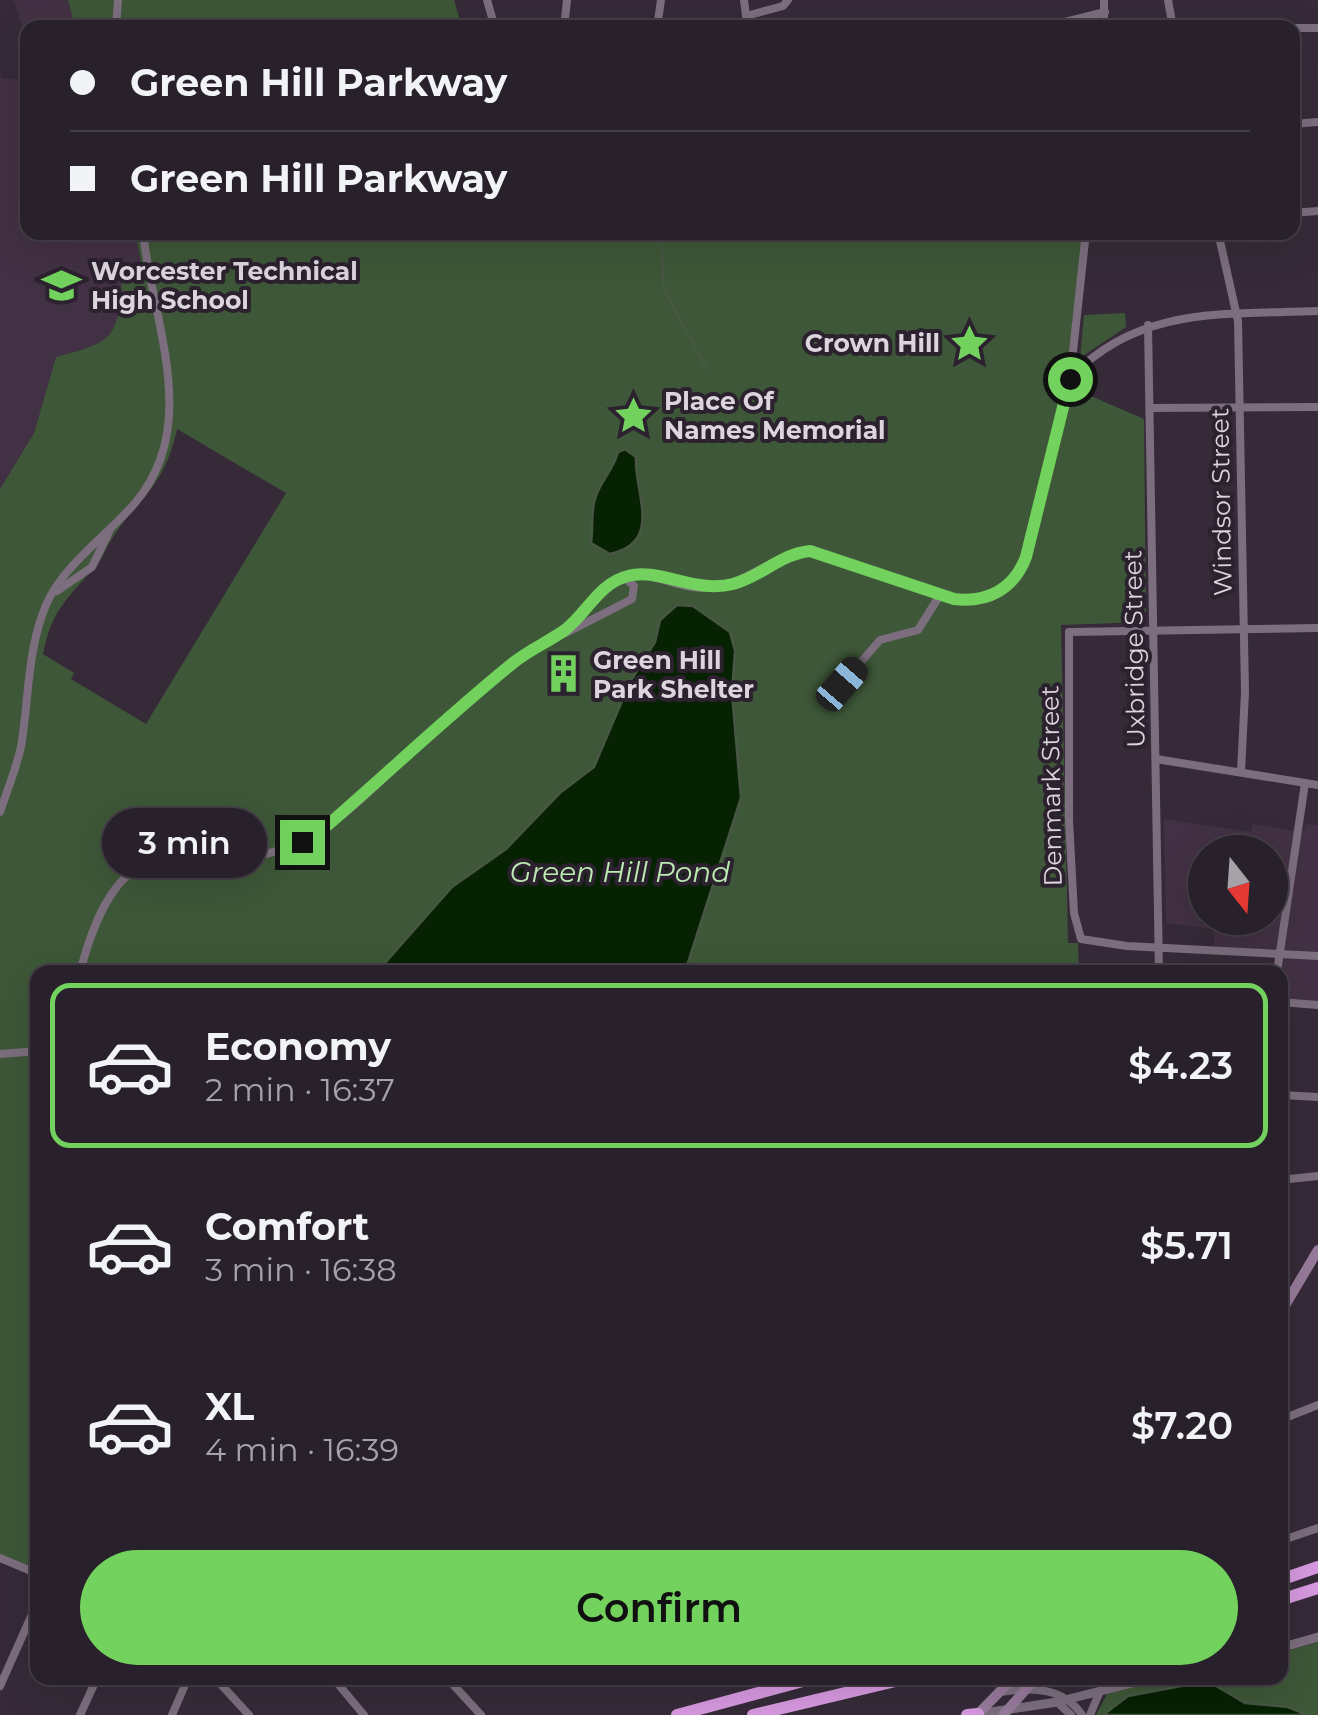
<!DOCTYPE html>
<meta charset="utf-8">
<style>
:root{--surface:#28202a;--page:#342d36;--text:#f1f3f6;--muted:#a5a3a8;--line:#443e47;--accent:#72d25d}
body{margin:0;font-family:Montserrat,sans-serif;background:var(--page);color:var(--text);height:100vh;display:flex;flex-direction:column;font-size:38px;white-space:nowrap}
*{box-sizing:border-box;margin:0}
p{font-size:32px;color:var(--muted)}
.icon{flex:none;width:55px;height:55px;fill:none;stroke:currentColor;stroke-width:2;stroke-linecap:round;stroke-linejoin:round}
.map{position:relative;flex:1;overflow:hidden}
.side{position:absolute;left:30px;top:965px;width:1258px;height:720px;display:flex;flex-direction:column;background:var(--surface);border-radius:20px;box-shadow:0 10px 40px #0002,0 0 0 2px var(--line)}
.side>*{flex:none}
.banner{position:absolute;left:20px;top:20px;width:1280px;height:220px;border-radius:20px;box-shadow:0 10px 40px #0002,0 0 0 2px var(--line);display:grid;align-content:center;height:220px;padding:0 50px;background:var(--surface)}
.needle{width:65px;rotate:163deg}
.fabs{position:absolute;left:1188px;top:835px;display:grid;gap:20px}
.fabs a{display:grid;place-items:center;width:100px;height:100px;border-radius:50%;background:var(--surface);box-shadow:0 10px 40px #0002,0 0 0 2px var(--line);font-size:50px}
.end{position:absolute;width:45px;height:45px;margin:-22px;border:12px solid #72d25d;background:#111;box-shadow:0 0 0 5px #111}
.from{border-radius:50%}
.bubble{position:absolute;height:70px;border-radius:35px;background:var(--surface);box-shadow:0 10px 40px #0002,0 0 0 2px var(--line);font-size:32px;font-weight:600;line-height:70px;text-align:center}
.car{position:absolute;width:30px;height:60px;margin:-30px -15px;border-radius:12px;box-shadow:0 0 8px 2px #0007;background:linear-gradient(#222 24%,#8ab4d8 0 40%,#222 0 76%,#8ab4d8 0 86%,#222 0)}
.banner b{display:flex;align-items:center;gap:35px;height:95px;font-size:38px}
.banner b+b{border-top:2px solid var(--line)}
.banner i{width:25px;height:25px;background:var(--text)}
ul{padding:18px 0 0;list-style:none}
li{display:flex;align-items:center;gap:30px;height:165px;margin:0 20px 15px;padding:0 30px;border:5px solid transparent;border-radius:20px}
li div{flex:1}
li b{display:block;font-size:38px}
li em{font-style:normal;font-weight:600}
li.current{border-color:var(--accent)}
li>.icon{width:90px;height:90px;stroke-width:1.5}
.button{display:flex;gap:20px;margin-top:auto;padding:20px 50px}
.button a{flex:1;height:115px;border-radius:60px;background:var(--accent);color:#111;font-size:40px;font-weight:600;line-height:115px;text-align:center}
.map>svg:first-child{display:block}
</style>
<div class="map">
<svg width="1318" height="1715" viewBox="0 0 1318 1715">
<rect width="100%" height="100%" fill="#362a38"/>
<g fill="#423144" fill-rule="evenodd">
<path d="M14,0h54l9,23 -2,4 -47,1 -1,15z"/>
<path d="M0,70l1,8 26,2 1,152 107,1 6,30 -9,3 -17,65 -19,16 -40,10 -22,76 -34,56z"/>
<path d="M1164,819l87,13 2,-8 36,6h16l1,-6 12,1v180l-38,-3 -1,-47 -66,-4 2,-22 -49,-6zM1205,852h65v66h-65z"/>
</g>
<g fill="#3e5738" fill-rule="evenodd">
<path d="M68,0h386l8,27h-387z"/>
<path d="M135,233h951l-15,144 6,13 67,29 2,203 -85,3 7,318h10l1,29h-1041l-1,602 -37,-16v-1069l34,-56 22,-76c58,-15 62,-19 66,-78l19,-17zM177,429l109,64 -140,231 -75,-45 3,-6 -31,-19c9,-47 27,-57 55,-91 6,-7 7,-14 12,-21 29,-48 53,-50 67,-113z"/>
<path d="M1125,313l1,14 -46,31 4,-43z"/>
<path d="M1318,1642v73h-222l12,-23 66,-14h106v-25z"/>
</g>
<g fill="#072103" stroke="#475744" stroke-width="2.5">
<path d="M625,449l11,8c-2,36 28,85 -26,97l-19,-11c2,-14 0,-31 4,-44 5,-18 18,-28 23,-47z"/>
<path d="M677,605l16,1 37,26 5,19 -3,42 9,105 -56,174h-308l75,-85 54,-38 55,-57 33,-25 36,-85 25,-40 5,-22z"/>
<path d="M1208,1681l37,22 43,4 19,8h-204l25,-19z"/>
</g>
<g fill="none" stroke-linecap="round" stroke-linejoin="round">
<path stroke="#475744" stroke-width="2.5" d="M668,232l-7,8 3,49 43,81"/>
<g stroke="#7c6e7e" stroke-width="8">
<path d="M487,0l8,28"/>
<path d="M744,0l2,16 37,-10 5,-6"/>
<path d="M1168,0l5,28"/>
<path d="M116,28l2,-28"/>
<path d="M564,28l3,-28"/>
<path d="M657,28l4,-28"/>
<path d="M1041,28l64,-16"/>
<path d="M1104,28v-28"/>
<path d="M1233,28h85"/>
<path d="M1292,124l26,-2"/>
<path d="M1292,213l26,-2"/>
<path d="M1218,232l20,89 7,371 -4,80"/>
<path d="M1148,325l11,647"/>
<path d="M1071,377c69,-72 155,-62 247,-66"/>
<path d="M1151,408l167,-1"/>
<path d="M57,591l35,-24 17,-35"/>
<path d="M1318,628l-249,4v188l5,93 7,26 46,7 191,10"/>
<path d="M566,633l66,-34 2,-13 -10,-9"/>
<path d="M842,684l38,-44 38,-10 22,-35"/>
<path d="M1156,759l162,26"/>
<path d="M0,812c7,-21 16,-43 21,-65 8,-47 6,-97 25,-142 18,-41 61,-69 89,-102 67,-78 17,-182 8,-271"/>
<path d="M80,972c49,-187 126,-74 232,-136 40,-23 75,-63 109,-93 32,-28 63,-60 97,-85 15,-10 31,-17 46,-27 20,-15 31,-41 54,-52 29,-13 59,11 89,9 40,-2 66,-35 105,-37l143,48c33,4 59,-10 71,-42l44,-178 16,-147"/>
<path d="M1277,972l28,-189"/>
<path d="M1280,1002l38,3"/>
<path d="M0,1054l38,-3"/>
<path d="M1280,1095l38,2"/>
<path d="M1280,1180l38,-4"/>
<path d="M1280,1420l38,-15"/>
<path d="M1280,1541l38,-13"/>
<path d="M0,1558l38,16"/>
<path d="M215,1678l34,37"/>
<path d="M333,1678l31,37"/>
<path d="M447,1678l34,37"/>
<path d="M0,1686l38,-85"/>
<path d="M1001,1692c31,-5 62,-5 81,23"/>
<path d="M1057,1702l14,13"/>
<path d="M80,1715l17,-37"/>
<path d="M172,1715l16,-37"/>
<path d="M1090,1715l10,-24"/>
</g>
<g stroke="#7c6e7e" stroke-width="9">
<path d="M1280,1648l38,-11"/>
<path d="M978,1714l79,-12 95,-24"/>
</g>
<g stroke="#977b9b" stroke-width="10">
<path d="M1280,1314l38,-64"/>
<path d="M977,1715l36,-37"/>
<path d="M1003,1715l33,-37"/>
</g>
<g stroke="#d799e0" stroke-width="12">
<path d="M1280,1580l38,-13"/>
<path d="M1280,1600l38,-12"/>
<path d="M677,1715l137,-37"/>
<path d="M753,1715l155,-37"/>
<path d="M967,1715l11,-1"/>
</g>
</g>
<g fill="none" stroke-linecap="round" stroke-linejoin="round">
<path stroke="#72d25d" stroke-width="12" d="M302,842l27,-18c61,-53 121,-110 184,-161 16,-13 35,-21 52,-33 22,-17 34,-47 63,-54 30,-9 67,18 105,8 28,-7 47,-30 77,-33l144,48c34,4 60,-10 72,-42l44,-178"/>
</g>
<defs>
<symbol id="school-bare" viewBox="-9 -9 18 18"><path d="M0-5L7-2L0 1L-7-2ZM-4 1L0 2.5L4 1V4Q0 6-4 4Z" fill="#72d25d" stroke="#2c212e" stroke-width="2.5" paint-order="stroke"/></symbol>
<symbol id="sight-bare" viewBox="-9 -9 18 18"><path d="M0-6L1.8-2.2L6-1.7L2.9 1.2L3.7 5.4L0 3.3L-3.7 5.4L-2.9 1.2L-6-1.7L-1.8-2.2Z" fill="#72d25d" stroke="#2c212e" stroke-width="2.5" paint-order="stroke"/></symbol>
<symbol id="building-bare" viewBox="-9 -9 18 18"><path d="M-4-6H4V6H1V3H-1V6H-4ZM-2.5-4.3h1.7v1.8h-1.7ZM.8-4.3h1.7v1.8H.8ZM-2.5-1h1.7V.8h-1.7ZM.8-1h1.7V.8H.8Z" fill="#72d25d" stroke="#2c212e" stroke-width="2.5" paint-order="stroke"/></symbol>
</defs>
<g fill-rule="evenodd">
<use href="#school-bare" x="34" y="258" width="55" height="55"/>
<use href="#sight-bare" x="942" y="316" width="55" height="55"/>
<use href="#sight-bare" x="606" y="388" width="55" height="55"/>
<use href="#building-bare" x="536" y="646" width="55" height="55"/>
</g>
<g text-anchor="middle" stroke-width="8" stroke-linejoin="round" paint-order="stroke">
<g font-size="25" font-weight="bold" fill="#dcd5dd" stroke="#2c212e" text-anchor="start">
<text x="91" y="280">Worcester Technical<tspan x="91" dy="29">High School</tspan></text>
<text x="940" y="352" text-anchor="end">Crown Hill</text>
<text x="664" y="410">Place Of<tspan x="664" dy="29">Names Memorial</tspan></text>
<text x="593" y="669">Green Hill<tspan x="593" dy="29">Park Shelter</tspan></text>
</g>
<g font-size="25" fill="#dcd5dd" stroke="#2c212e">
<text transform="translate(1221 502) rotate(-91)" y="9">Windsor Street</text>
<text transform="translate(1134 649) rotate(-91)" y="9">Uxbridge Street</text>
<text transform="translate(1051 786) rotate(-91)" y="9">Denmark Street</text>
</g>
<g font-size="28" font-style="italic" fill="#bbebb1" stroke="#2c212e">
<text x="620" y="882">Green Hill Pond</text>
</g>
</g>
</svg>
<div class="fabs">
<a><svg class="needle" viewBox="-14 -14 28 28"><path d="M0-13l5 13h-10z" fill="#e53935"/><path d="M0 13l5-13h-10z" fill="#a5a3a8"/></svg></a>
</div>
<i class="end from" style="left:1070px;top:379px"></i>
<i class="end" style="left:302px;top:842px"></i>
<div class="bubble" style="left:102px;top:808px;width:165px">3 min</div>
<i class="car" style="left:842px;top:684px;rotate:41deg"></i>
<div class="banner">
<b><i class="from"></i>Green Hill Parkway</b>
<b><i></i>Green Hill Parkway</b>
</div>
<section class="side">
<ul>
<li class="current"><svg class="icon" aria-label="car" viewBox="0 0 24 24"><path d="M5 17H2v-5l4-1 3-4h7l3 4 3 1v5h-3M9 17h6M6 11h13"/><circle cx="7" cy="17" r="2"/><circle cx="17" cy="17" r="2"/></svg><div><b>Economy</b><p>2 min · 16:37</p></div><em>$4.23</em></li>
<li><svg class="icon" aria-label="car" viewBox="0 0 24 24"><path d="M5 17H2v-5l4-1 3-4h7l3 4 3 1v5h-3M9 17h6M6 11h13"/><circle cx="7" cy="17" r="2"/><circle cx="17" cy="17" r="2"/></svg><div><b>Comfort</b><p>3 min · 16:38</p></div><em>$5.71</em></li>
<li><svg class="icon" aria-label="car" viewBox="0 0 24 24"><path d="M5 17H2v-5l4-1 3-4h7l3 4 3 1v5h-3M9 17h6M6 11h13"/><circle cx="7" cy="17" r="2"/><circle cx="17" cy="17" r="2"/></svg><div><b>XL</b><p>4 min · 16:39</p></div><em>$7.20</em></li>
</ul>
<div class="button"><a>Confirm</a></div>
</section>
</div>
